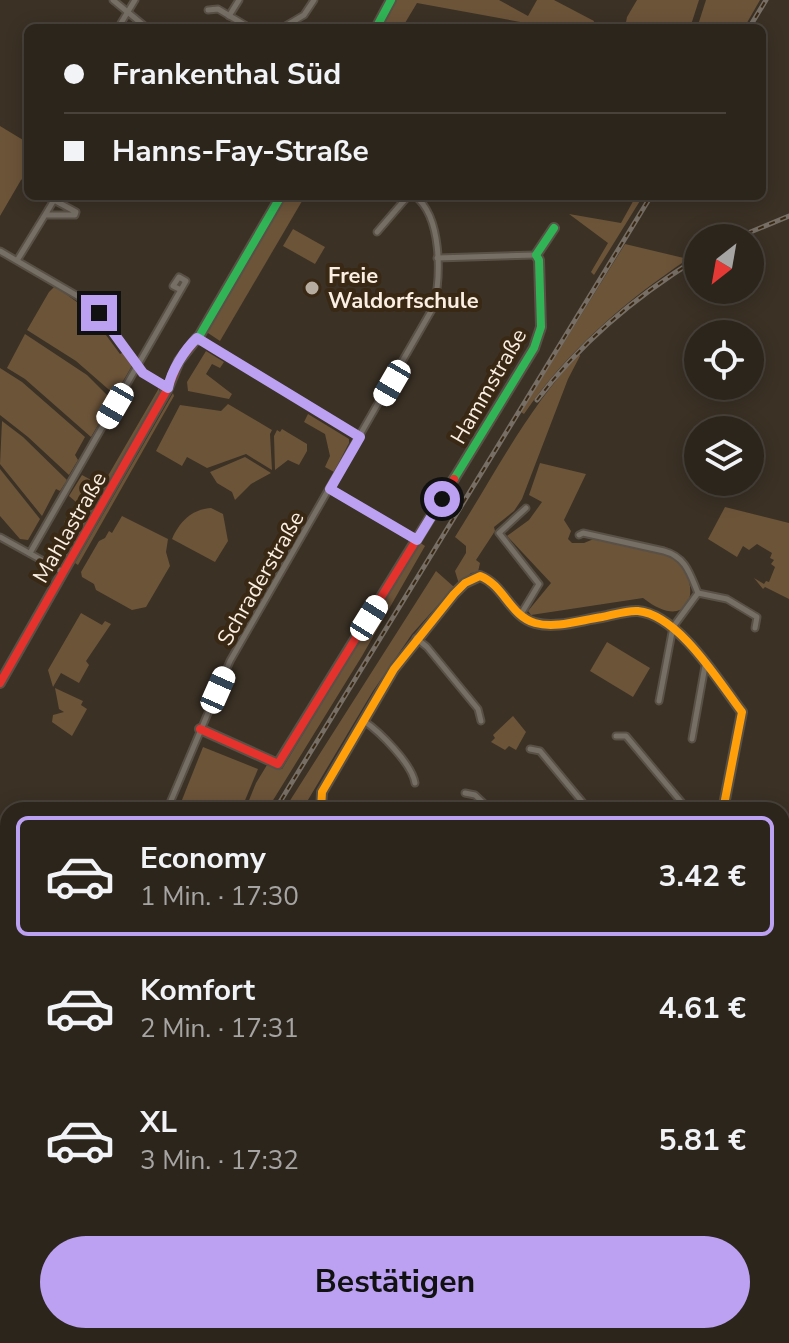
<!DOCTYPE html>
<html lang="de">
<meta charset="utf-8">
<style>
:root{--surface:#2c251c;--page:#383129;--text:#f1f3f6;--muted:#a6a5a3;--line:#48423b;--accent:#bca0f2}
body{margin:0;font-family:"Nunito Sans",sans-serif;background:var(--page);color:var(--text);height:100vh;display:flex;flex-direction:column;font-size:30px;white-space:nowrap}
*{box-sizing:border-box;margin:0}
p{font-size:26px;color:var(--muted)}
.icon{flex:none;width:44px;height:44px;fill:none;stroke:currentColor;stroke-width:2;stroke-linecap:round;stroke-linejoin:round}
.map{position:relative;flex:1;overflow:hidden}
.drawer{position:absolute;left:0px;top:802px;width:790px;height:542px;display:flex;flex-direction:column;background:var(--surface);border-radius:24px 24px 0 0;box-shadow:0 4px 20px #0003,0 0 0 2px var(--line)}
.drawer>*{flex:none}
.hud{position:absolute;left:24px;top:24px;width:742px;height:176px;border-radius:12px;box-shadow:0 4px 20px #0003,0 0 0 2px var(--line);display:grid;align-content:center;height:176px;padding:0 40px;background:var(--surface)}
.needle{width:52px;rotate:211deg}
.controls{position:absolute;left:684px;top:224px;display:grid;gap:16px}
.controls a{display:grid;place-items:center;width:80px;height:80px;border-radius:50%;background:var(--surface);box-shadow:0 4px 20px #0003,0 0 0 2px var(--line);font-size:40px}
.end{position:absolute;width:36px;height:36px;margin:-18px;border:10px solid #bca0f2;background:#111;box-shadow:0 0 0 4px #111}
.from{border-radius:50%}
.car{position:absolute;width:24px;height:48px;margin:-24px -12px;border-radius:10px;box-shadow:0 0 6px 2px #0007;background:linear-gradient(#fff 24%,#345 0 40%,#fff 0 76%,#345 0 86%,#fff 0)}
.hud b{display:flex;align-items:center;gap:28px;height:76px;font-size:30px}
.hud b+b{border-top:2px solid var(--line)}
.hud i{width:20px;height:20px;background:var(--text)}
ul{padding:14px 0 0;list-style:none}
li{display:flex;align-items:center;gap:24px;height:120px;margin:0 16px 12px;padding:0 24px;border:4px solid transparent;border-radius:12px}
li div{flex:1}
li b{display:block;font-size:30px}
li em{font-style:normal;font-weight:700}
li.current{border-color:var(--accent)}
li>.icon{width:72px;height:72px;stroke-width:1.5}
.cta{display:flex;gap:16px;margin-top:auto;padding:16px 40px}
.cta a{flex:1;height:92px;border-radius:48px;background:var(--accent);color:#111;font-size:32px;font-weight:700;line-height:92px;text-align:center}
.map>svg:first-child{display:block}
</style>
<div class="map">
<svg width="789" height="1343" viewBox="0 0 789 1343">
<rect width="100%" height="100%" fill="#3b3125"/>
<g fill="#6c5439">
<path d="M397,0h102l29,16 9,-16h17l40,21 -1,4 5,3h-45l-136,-25 -15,25h-21z"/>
<path d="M637,0h62l-9,28h-65l2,-11z"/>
<path d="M706,0h54l-16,28h-47z"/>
<path d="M0,126l28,17v31l-7,6 -21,36z"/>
<path d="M286,196h19l-85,145 -12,-8v-5z"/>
<path d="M636,196h7l-49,79 -3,-3 17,-29 -39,-29 52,9z"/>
<path d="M293,229l32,18 -10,17 -32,-18z"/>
<path d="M625,244l63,15c-64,43 -120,91 -164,155l-3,-2z"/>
<path d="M55,286l45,33 -3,4 23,31 4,-2 9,12 -18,31 -39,-34 -49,-31 22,-38z"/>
<path d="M25,334l62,41 22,22 -10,18 2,5 -10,17 -66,-58 -18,-11z"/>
<path d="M206,351l18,11 -4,6 -8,-4 -6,10 26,20 -3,5 -41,-8 -1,-9z"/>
<path d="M579,354l1,2 -12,23 -46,120 -8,12 -20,16 1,4 -19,29 4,3 -2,9 -7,1 -12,11 -4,-13 11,-18v-7l-11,-9c39,-62 73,-129 124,-183z"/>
<path d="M0,368l22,14 63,55 -10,18 3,5 -9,15 -41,-38 -28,-22z"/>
<path d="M159,388l1,5 -93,165 -12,-7 7,-12 -3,-2 7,-6 -2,-9 12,-20 -7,-6 13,-21 20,11z"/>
<path d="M173,393l1,3 -96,169 -3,-2z"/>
<path d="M228,404l44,26 -2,4 2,36 -26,-16 -39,14 -20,-11 -5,9 -26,-15 24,-46 41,6z"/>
<path d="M308,414l41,25v4l-15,29 -9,-5 5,-11 -5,-22 -21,-12z"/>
<path d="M2,421l21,16 44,43 -7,11 -4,-2 -14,27 -42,-52z"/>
<path d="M282,429l25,15v7l-8,14 -11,-5 -13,10 -1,-34 3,-6 3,2z"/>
<path d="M245,457l26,16 -20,11 -16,16 -3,-8 -15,-9 -7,-11z"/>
<path d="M540,463l46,11 -22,46 7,11 -3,8 4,4h12l12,-5 77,19c31,24 20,80 -30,41l-112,17 -3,-4 23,-28 -44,-47 22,-16 13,-18 -13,-7z"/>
<path d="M0,469l40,50 -12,21 -8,-1 -20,-23z"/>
<path d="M725,507l64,16v76l-24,-12 -2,2 -9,-11 10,6 2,-3 3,1 6,-15 -4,-3 3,-4 -4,-2 2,-5 -15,-9 -8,6 -6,-4 -6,11 -29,-18z"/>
<path d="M211,508l12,6 5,27 -13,21 -43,-23c7,-17 20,-30 39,-31z"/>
<path d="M122,516l46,23 -2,13 4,14 -24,41 -14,3 -36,-20 -2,-6 -12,-7 -1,-5 18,-31 6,-3 4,-7 3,2z"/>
<path d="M419,542l6,4 -63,110 -95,154h-22l11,-27 11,-18 15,4z"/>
<path d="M436,571l18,16 -42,47 -39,57 -71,119h-18z"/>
<path d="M81,613l21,12 3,-4 6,3 -25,37 3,4 -10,18 -18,-10 -8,14 -5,-17z"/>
<path d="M607,642l43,26 -17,29 -43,-26z"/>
<path d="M55,688l28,13 -2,4 6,4 -15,27 -20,-14 1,-7 11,-3 -5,-3z"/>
<path d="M513,716l13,16 -10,18 -7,-4 -4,4 -14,-8 4,-4 -2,-3z"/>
<path d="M203,747l55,22 -17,41h-63z"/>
</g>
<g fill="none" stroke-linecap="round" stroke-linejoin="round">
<defs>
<g id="street">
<path d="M113,0l34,28"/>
<path d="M208,10l10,-1 32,19"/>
<path d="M229,16l10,-16"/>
<path d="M118,28l17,-28"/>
<path d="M282,28l22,-13 10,-15"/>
<path d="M377,232l31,-36"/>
<path d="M0,251l93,54 50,68 25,15"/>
<path d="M437,258l98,-3"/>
<path d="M18,259l27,-44h30l1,-3 -22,-12 -9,15"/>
<path d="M197,338l163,99"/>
<path d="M330,489l85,50"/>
<path d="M579,535l4,-2 81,18c22,6 26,23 34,42l-25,34 -14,74"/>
<path d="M0,537l63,35"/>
<path d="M30,553l156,-272 -7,-4 -6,9 8,4"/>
<path d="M698,593l29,6 30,18 -2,11"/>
<path d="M521,614l18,-30 -40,-51 27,-25"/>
<path d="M416,638l11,9 51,62 3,12"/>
<path d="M364,721c16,11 48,43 51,62"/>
<path d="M616,736h10l62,74"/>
<path d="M692,739l13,-73"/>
<path d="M530,749l10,2 49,59"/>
<path d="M465,793l10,2 16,15"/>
<path d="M167,810l63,-149 204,-355c7,-31 8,-89 -19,-110"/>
<path d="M544,1336l37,7"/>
<path d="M18,1343l2,-7"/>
<path d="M286,1343l1,-7"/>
<path d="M362,1343l1,-7"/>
<path d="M439,1343l1,-7"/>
<path d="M519,1343l1,-7"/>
</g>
<g id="fast">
<path d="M376,28l15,-28"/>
<path d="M197,340l84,-144"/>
<path d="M454,479l80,-131 7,-21 -2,-67 -3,-5 18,-27"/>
<path d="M640,1343l2,-7"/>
</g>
<path id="slow" d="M321,810l1,-18 72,-123 60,-75 11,-11 15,-7c24,9 30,40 55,47 21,6 46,-3 67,-6 11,-2 25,-7 36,-6 41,4 81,71 104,101l-19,98"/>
<g id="jam">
<path d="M0,683l168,-295 11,-27 18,-23"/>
<path d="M200,729l78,35 176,-285"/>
<path d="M782,828l7,-4"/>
<path d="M0,976l8,2"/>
</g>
</defs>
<use href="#street" stroke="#595046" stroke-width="9"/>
<use href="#fast" stroke="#595046" stroke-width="12"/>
<use href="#slow" stroke="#595046" stroke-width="12"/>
<use href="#jam" stroke="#595046" stroke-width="12"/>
<use href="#street" stroke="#766f66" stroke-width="5"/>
<use href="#fast" stroke="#30b455" stroke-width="8"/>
<use href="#slow" stroke="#ff9f0a" stroke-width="8"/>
<use href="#jam" stroke="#e5322d" stroke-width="8"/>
<defs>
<g id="rail">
<path d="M749,28l17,-28"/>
<path d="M736,238l53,-22"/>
<path d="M537,400c44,-58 99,-104 161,-142"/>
<path d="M275,810l376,-614"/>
<path d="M0,1260l8,-13"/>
</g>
</defs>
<use href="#rail" stroke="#776f66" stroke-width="5"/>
<use href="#rail" stroke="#392813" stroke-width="2" stroke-dasharray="6" stroke-linecap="butt"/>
</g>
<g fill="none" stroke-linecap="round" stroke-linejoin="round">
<path stroke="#bca0f2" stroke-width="10" d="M99,313l44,60 25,15c3,-17 17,-39 29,-50l163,99 -30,52 87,51 25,-41"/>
</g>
<circle fill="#b7aca0" stroke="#392813" stroke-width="3" cx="312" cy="288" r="8"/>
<g text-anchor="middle" stroke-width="8" stroke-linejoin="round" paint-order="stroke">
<g font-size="22" font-weight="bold" fill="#faefe2" stroke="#392813" text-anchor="start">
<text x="328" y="283">Freie<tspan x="328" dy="25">Waldorfschule</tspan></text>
</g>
<g font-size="22" fill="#faefe2" stroke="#392813">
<text transform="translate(488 386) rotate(-60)" y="8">Hammstraße</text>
<text transform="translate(69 527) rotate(-60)" y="8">Mahlastraße</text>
<text transform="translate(260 578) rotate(-60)" y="8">Schraderstraße</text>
</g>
</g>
</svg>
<div class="controls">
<a><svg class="needle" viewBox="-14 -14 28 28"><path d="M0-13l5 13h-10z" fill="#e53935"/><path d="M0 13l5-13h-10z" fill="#a6a5a3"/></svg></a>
<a><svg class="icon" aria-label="locate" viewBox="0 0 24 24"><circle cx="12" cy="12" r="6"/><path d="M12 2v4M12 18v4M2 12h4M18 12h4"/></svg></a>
<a><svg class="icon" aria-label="layers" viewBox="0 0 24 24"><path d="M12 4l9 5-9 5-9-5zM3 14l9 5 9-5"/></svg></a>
</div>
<i class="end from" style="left:442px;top:499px"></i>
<i class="end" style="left:99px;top:313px"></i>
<i class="car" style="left:392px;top:383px;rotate:210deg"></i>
<i class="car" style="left:115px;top:406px;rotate:210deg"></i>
<i class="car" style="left:369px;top:618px;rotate:32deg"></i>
<i class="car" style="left:218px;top:690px;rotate:24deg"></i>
<div class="hud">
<b><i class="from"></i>Frankenthal Süd</b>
<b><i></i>Hanns-Fay-Straße</b>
</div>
<section class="drawer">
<ul>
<li class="current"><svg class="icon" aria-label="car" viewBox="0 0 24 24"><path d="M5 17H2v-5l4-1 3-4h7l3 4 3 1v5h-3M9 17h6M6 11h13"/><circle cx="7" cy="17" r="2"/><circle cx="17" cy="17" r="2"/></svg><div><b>Economy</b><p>1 Min. · 17:30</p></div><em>3.42 €</em></li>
<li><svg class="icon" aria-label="car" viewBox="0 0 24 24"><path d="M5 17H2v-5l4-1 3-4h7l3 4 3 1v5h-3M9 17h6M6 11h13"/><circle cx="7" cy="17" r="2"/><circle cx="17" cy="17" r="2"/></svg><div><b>Komfort</b><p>2 Min. · 17:31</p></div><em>4.61 €</em></li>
<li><svg class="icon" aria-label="car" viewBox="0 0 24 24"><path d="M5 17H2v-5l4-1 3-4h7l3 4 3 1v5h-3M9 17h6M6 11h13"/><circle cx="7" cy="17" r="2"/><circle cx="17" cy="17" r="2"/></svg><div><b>XL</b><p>3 Min. · 17:32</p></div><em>5.81 €</em></li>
</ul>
<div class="cta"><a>Bestätigen</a></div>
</section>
</div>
